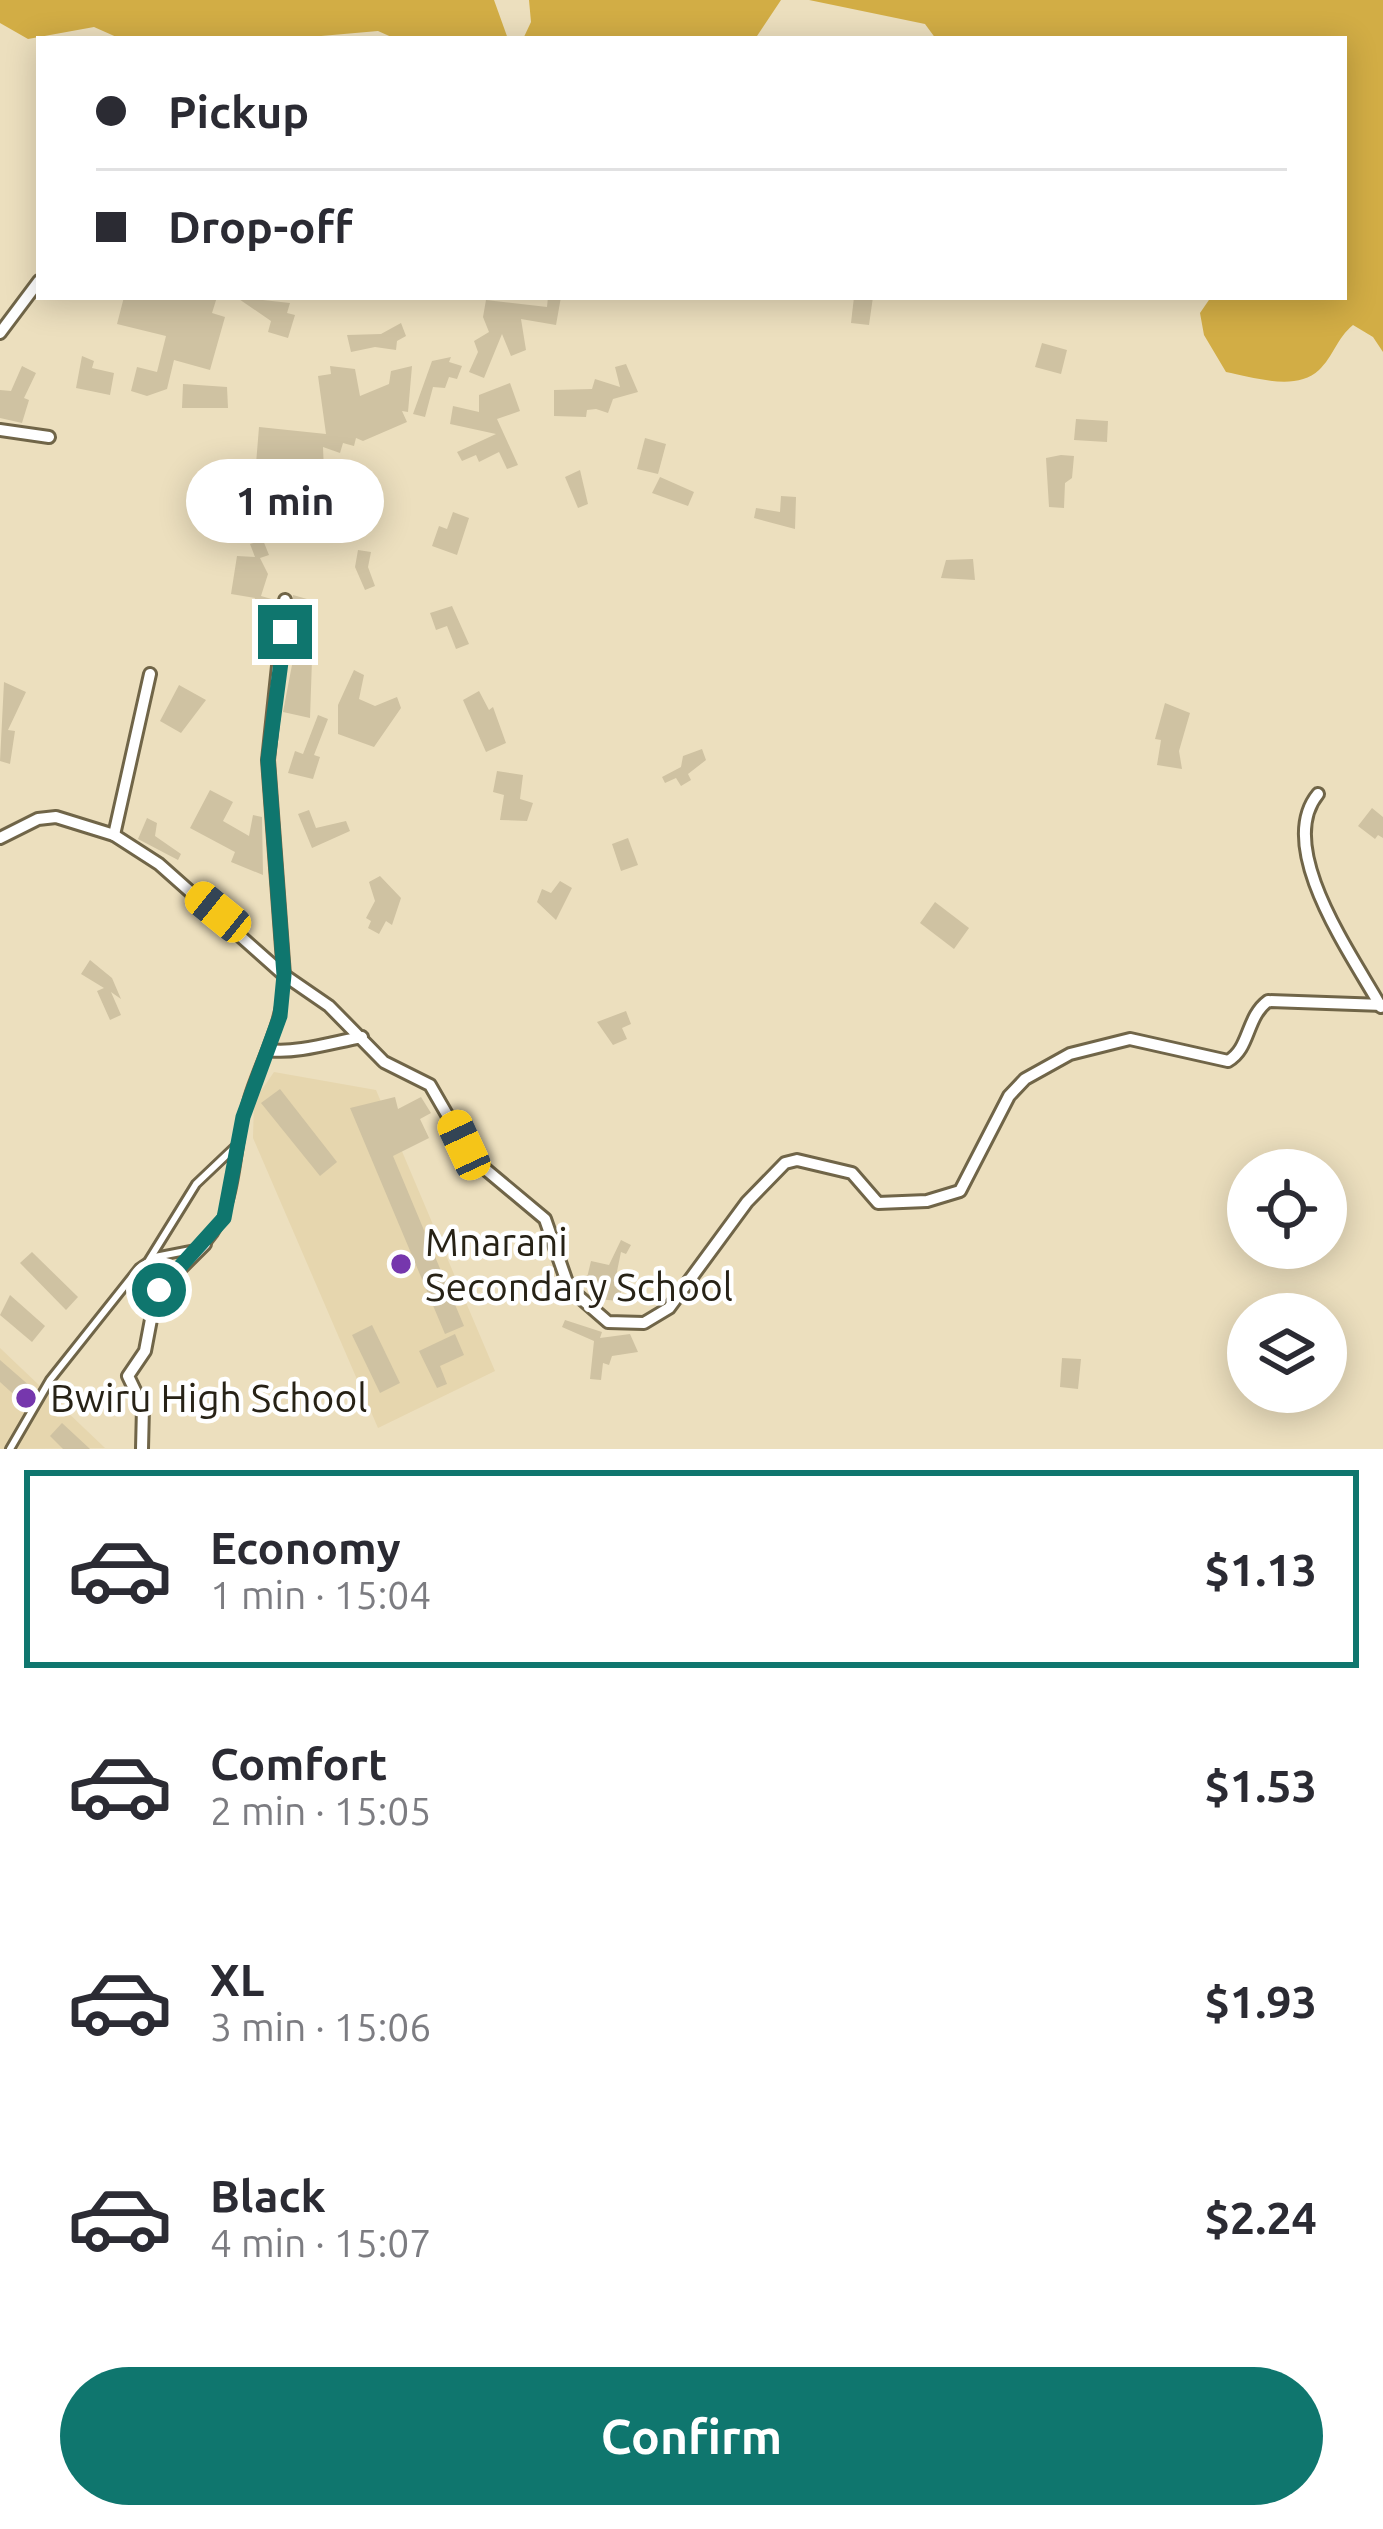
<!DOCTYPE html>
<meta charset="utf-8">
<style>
:root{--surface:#fff;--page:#f2f2f3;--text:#2b2b33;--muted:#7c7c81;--line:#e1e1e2;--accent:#0f766e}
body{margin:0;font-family:Ubuntu,sans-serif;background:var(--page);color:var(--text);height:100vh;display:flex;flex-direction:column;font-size:45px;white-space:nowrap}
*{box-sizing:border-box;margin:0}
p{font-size:39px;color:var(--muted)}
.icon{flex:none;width:66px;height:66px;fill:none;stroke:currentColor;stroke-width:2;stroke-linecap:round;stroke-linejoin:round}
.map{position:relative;height:1449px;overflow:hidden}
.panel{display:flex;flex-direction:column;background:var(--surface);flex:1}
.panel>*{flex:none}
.hud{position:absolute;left:36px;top:36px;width:1311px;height:264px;border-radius:0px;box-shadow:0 6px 30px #0003;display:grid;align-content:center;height:264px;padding:0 60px;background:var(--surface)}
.fabs{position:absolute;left:1227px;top:1149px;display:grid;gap:24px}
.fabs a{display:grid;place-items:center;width:120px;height:120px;border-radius:50%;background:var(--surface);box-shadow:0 6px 30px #0003;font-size:60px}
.end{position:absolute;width:54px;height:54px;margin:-27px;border:15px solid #0f766e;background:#fff;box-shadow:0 0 0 6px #fff}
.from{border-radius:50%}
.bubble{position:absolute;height:84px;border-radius:42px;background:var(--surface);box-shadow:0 6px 30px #0003;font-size:39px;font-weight:600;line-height:84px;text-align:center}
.car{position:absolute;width:36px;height:72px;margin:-36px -18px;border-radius:15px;box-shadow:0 0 9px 3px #0007;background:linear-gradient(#f5c518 24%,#345 0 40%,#f5c518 0 76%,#345 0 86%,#f5c518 0)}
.hud b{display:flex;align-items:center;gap:42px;height:114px;font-size:45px}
.hud b+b{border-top:3px solid var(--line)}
.hud i{width:30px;height:30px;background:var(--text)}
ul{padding:21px 0 0;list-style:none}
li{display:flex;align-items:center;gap:36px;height:198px;margin:0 24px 18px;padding:0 36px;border:6px solid transparent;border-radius:0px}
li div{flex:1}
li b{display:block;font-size:45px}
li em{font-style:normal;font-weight:600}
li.selected{border-color:var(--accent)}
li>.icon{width:108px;height:108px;stroke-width:1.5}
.button{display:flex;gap:24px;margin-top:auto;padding:24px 60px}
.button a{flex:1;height:138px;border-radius:72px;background:var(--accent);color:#fff;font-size:48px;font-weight:600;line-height:138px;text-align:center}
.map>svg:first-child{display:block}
</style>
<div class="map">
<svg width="1383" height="1449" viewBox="0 0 1383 1449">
<rect width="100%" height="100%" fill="#ecdfbe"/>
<g fill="#e6d6ae">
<path d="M274,1072l102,18 119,281 -117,57 -125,-290 1,-37z"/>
<path d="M0,1348l105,100 -105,1z"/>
</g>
<g fill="#d2ad45">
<path d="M0,0h494l14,39h-112l-18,-8 -91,8h-166l-27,-12 -66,12 -28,-16z"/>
<path d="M529,0h252l-26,39h-232l8,-17z"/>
<path d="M809,0h574v352l-10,-15 -20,-12c-16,13 -20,32 -34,45 -23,22 -66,7 -93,2l-22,-37 -4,-22 11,-16h133v-258h-408l-11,-15z"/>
</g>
<g fill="#cfc2a2">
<path d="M124,297h93l-5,16 13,4 -15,53 -36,-10 -7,29 -20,7 -16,-5 6,-24 20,5 9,-36 -49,-12z"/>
<path d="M236,297l54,6 -3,10 8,2 -7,23 -20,-6 3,-11z"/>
<path d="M548,297h13l-5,28 -35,-6 5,31 -15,6 -9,-22 -18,44 -15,-6 9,-20 -4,-11 15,-9 -6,-15 3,-17 61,7z"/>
<path d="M854,297h19l-4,28 -18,-2z"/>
<path d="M401,323l5,13 -9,5 -1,9 -21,-3 -24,5 -4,-17 34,-1z"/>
<path d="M1042,343l25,7 -6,24 -26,-7z"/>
<path d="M82,356l12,5 -2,7 22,5 -4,22 -34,-7z"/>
<path d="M451,357l-2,5 13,4 -5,13 -8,-2 -4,11 -12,-1 -8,30 -12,-3 19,-53z"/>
<path d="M626,364l12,28 -25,7 -5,14 -12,-4 -9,1 -1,7 -32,-1v-26l38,-1 3,-10 25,8 -5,-20z"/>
<path d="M22,366l14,7 -12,25 5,2 -7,23 -22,-5v-28l11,1z"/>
<path d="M330,366l25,3 5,27 29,-12 2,-13 21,-5 -4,46 -6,-1 5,11 -44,19 -7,-3 -2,8 -11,-3 -3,10 -17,-6 2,50 -22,7v-23l16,-7 -50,-4 1,-5 -14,-1 3,-37 67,7 -8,-58 13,-2z"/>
<path d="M510,383l10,28 -23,8 21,46 -11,4 -8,-17 -20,10 -3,-7 -14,6 -5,-9 39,-18 -46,-10 3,-18 26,6v-17z"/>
<path d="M183,384l44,3 1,21h-46z"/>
<path d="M1076,419l32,2 -1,21 -33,-2z"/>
<path d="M645,438l21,6 -8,30 -21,-5z"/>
<path d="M1061,455l13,1 -2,22 -7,5 -1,25 -15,-1 -3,-49z"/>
<path d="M580,470l8,34 -10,4 -13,-31z"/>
<path d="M660,477l34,15 -6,14 -36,-13z"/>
<path d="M781,496l15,1 -1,32 -41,-11 2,-10 24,4z"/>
<path d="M453,512l16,6 -12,37 -25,-9 7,-20 8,3z"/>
<path d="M263,540l6,15 -9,3 8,16 -7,22 14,4 -2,17 -21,-7 3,-12 -24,-4 6,-38 18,1 -5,-13z"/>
<path d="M358,550l13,2 -3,15 7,19 -10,4 -10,-23z"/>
<path d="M973,559l2,21 -34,-2 5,-18z"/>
<path d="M293,595l21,6 -4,117 -27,-6 17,-89h-8z"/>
<path d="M452,606l17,38 -13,5 -9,-23 -11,4 -6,-17z"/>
<path d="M354,670l10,5 -5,24 16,7 22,-9 4,11 -27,39 -36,-13v-29z"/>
<path d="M4,682l22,10 -18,38 7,1 -5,33 -10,-3z"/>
<path d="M179,685l27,15 -25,33 -21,-12z"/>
<path d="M479,691l10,19 4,-3 13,36 -20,9 -23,-52z"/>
<path d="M1165,703l25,10 -11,38 3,18 -25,-4 4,-25 -6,-1z"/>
<path d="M318,715l10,4 -14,36 6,2 -7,22 -25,-6 7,-22 8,3z"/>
<path d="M702,749l4,11 -18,14 3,6 -10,6 -5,-8 -11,5 -3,-6 19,-10 2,-11z"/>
<path d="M497,771l26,4 -3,24 13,4 -6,18 -27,-1 4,-25 -11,-3z"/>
<path d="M210,790l23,12 -10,19 26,15 4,-21 9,2 1,58 -32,-13 4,-10 -45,-24z"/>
<path d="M1372,808l11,9v21l-5,-3 -3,4 -17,-13z"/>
<path d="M309,810l7,18 30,-7 4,10 -38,17 -14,-34z"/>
<path d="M147,818l10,5 -2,13 26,18 -3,6 -40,-21z"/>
<path d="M628,838l10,27 -17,6 -9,-27z"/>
<path d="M380,876l21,22 -9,27 -6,-4 -7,13 -11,-6 3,-7 -5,-3 9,-17 -6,-19z"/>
<path d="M560,881l12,7 -16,32 -19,-18 5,-13 9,4z"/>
<path d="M935,902l34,26 -15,21 -34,-26z"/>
<path d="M90,960l22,18 9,21 -10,-7 10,23 -11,5 -13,-29 7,-3 -23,-14z"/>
<path d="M626,1011l5,13 -9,4 5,11 -14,6 -16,-23z"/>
<path d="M280,1089l57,73 -17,14 -59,-73z"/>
<path d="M395,1097l3,12 23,-12 10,16 -11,6 9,19 -36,18 71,170 -19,8 -95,-226z"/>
<path d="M621,1240l10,5 -5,9 -5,-2 -7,34 8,2 -3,13 -23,-2 -11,-13 6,-25 18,4z"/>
<path d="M32,1252l46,45 -12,13 -46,-47z"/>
<path d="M10,1295l35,31 -13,16 -32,-27z"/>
<path d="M565,1320l37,12 -2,6 30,-4 8,18 -26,4 -3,9 -6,-2 -2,17 -11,-1 4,-38 -32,-14z"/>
<path d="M372,1325l28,58 -20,10 -28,-58z"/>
<path d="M455,1334l9,21 -24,11 7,18 -10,4 -18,-37z"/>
<path d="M1062,1358l19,1 -3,30 -18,-2z"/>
<path d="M0,1360l31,27 -11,13 -20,-18z"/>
<path d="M62,1423l28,26h-27l-13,-13z"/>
</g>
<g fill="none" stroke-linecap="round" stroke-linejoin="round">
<defs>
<g id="service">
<path d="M207,1242c35,-40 26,-101 43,-150 14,-41 32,-71 34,-116"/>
<path d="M149,1260l47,-76 40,-38"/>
<path d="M10,1449l40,-69 89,-112 16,-11 41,-8"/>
</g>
<g id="minor">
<path d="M0,333l39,-52"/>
<path d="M0,430l49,7"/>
<path d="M1318,794c-44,53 34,161 63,213"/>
<path d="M114,835l36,-161"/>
<path d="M0,838l38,-19 18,-2 58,18 45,29 125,111 45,31 55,56 46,23 42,73 73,61 24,69 39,34 36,1 25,-15 78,-106 38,-39 12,-3 55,13 26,30 49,-2 33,-10 49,-95 16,-17 45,-25 60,-15 98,22c22,-12 18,-44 40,-60l115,4"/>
<path d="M284,975l-16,-215 17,-160"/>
<path d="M269,1050c26,4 65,-8 93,-13"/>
<path d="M142,1449l1,-42 -15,-31 17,-25 11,-58 49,-49"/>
</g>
</defs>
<use href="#service" stroke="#706548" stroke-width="12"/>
<use href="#minor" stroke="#706548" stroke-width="16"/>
<use href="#service" stroke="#fff" stroke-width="6"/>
<use href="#minor" stroke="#fff" stroke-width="10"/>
</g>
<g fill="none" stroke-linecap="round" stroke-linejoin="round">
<path stroke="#0f766e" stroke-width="15" d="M159,1290l65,-72 19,-101 37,-101 4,-41 -16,-215 17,-128"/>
</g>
<g fill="#7637ad" stroke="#fff" stroke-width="4.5">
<circle cx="401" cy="1264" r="12"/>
<circle cx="26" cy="1398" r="12"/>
</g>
<g text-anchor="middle" stroke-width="9" stroke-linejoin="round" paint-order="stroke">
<g font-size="39" fill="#272216" stroke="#fff" text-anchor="start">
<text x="425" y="1256">Mnarani<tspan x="425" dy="45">Secondary School</tspan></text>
<text x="50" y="1412">Bwiru High School</text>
</g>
</g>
</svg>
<div class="fabs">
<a><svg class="icon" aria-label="locate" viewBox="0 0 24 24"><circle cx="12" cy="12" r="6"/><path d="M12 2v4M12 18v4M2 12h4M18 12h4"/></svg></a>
<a><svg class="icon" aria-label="layers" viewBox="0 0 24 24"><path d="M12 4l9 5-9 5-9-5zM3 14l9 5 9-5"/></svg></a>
</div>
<i class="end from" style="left:159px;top:1290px"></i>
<i class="end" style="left:285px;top:632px"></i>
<div class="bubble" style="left:186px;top:459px;width:198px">1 min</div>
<i class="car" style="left:218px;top:912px;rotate:309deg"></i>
<i class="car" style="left:464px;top:1145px;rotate:335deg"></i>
<div class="hud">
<b><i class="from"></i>Pickup</b>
<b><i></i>Drop-off</b>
</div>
</div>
<section class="panel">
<ul>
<li class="selected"><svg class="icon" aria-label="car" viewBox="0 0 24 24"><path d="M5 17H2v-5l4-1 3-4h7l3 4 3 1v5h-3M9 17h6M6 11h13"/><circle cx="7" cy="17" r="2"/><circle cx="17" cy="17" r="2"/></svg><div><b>Economy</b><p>1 min · 15:04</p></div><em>$1.13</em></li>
<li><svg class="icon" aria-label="car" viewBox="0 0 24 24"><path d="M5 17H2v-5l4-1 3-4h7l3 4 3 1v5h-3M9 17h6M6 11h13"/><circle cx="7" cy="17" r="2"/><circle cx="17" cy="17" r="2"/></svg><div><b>Comfort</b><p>2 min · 15:05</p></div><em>$1.53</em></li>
<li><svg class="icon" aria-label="car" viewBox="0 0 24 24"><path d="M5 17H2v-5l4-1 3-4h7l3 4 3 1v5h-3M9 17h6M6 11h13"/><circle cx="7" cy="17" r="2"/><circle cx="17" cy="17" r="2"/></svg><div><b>XL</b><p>3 min · 15:06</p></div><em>$1.93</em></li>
<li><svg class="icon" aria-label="car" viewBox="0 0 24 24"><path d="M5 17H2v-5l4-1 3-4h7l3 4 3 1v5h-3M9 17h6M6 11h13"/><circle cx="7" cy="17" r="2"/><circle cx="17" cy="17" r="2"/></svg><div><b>Black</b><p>4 min · 15:07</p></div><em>$2.24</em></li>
</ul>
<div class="button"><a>Confirm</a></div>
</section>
